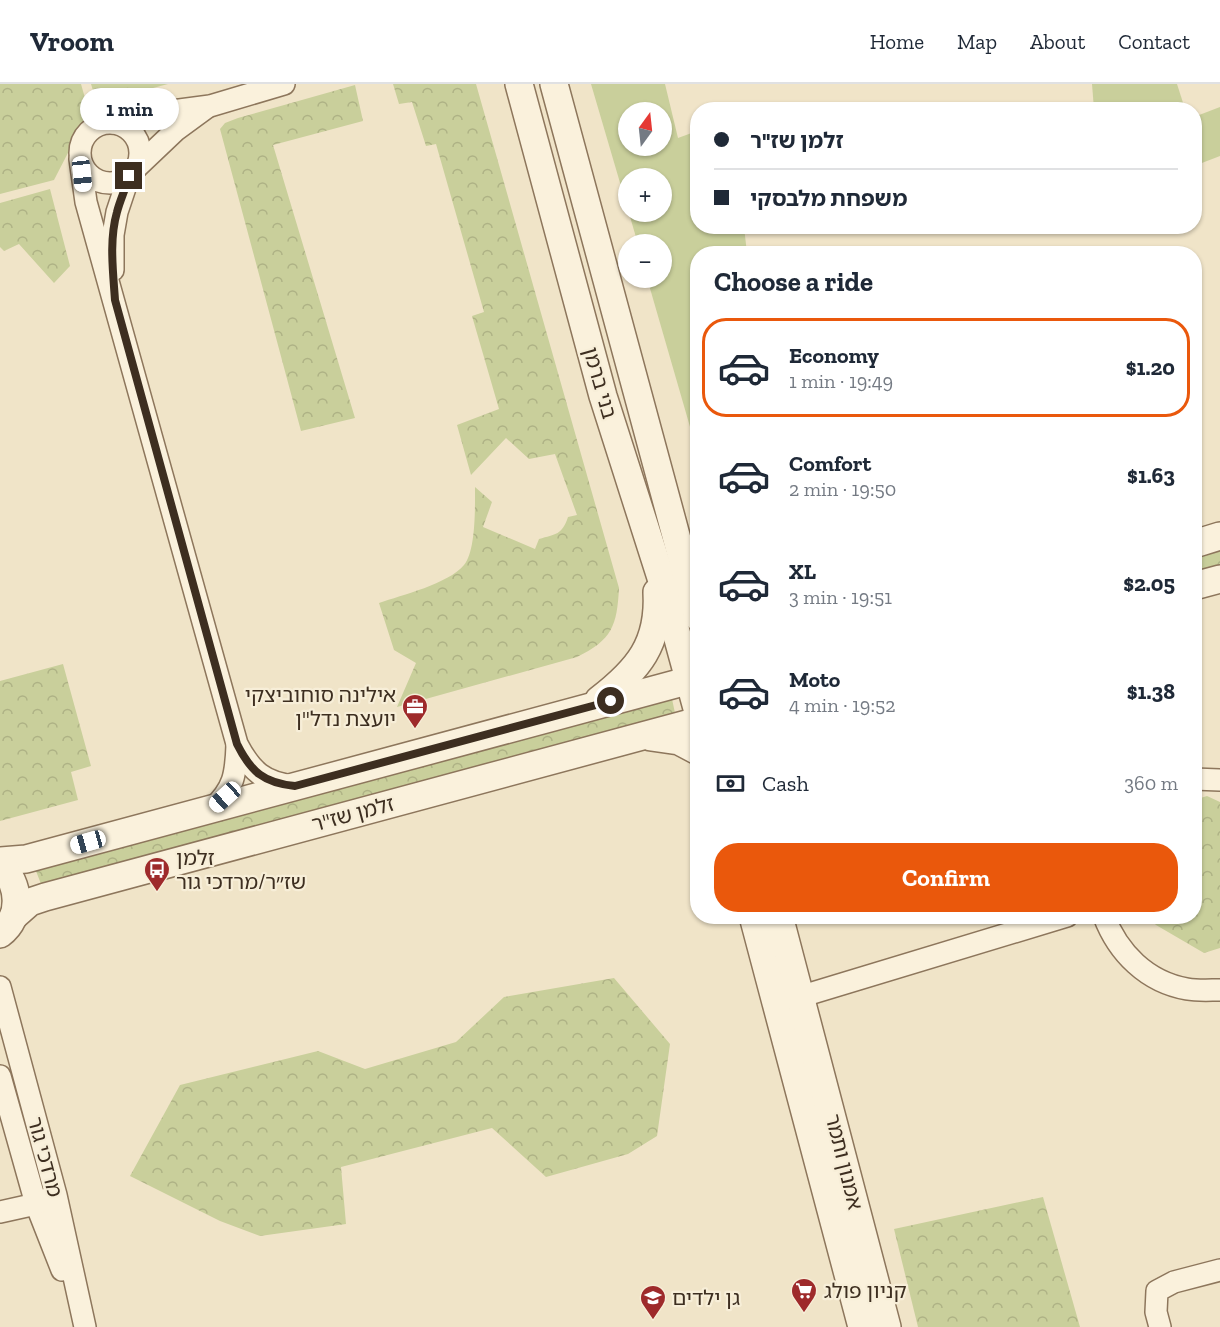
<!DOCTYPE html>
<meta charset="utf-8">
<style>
:root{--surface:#fff;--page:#f6f6f7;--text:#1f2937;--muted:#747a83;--line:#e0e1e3;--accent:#ea580c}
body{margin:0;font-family:"Zilla Slab","Noto Sans Hebrew",serif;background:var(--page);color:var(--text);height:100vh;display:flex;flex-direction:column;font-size:22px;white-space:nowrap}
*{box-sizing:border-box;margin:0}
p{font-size:20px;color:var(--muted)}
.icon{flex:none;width:33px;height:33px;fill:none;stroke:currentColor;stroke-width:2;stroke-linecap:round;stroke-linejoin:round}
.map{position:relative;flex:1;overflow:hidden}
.panel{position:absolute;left:690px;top:162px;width:512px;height:678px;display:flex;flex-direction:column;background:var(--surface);border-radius:24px;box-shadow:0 2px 4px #0004}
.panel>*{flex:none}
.hud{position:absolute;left:690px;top:18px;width:512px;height:132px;border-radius:24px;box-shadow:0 2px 4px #0004;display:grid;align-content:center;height:132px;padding:0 24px;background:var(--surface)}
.needle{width:39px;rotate:15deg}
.fabs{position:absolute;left:618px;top:18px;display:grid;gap:12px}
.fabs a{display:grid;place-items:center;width:54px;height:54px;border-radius:50%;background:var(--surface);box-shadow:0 2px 4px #0004;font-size:30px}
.end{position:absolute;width:27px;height:27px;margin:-14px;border:8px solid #3d2e20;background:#fff;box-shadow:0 0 0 3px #fff}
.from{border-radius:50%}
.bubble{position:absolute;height:42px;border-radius:21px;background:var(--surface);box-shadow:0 2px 4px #0004;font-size:20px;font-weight:700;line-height:42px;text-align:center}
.car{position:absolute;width:18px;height:36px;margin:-18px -9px;border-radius:8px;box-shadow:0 0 4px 2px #0007;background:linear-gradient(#fff 24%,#345 0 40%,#fff 0 76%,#345 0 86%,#fff 0)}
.hud b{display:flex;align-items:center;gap:21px;height:57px;font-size:22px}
.hud b+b{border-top:2px solid var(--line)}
.hud i{width:15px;height:15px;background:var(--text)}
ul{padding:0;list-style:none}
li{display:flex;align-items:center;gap:18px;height:99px;margin:0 12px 9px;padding:0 12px;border:3px solid transparent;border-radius:24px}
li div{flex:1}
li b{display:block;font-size:22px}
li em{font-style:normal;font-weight:700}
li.active{border-color:var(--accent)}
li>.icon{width:54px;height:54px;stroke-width:1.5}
h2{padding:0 24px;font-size:27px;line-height:72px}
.pay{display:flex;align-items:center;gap:15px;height:66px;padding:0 24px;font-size:22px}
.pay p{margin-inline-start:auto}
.primary-button{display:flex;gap:12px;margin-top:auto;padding:12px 24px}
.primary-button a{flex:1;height:69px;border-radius:24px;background:var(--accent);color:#fff;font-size:24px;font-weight:700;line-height:69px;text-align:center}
header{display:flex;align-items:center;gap:36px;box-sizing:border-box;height:84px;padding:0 30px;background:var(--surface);border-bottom:2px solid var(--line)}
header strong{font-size:28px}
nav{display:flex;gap:33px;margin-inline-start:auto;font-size:21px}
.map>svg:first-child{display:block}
</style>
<header>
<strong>Vroom</strong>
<nav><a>Home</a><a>Map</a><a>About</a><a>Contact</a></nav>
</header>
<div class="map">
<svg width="1220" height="1243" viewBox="0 0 1220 1243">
<defs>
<pattern id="park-crowns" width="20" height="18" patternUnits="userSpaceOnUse" patternTransform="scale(1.5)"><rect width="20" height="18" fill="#c9cf9b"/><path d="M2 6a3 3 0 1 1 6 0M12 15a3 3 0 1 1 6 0" fill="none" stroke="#aeb285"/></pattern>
</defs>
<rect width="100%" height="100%" fill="#f0e4c8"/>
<g fill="url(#park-crowns)">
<path d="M0,0h81l8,28 -35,68 -54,14z"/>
<path d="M91,0h77l-71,19z"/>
<path d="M393,0h83l143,504c-2,38 -7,52 -42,69l-180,50 19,-44 -22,-13 -15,-47c23,-8 69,-19 85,-38 12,-14 11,-59 11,-78l17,15 -9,25 52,22 4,-10c17,-5 23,-4 29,-22l9,-2 -22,-61 -26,5 -23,-21 -35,37 -14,-50 42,-16 -27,-93 12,-4 -48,-168 -10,2 -14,-44 -13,2z"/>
<path d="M355,1l8,36 -90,24 82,273 -54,13 -81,-302 5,-6 13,-5z"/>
<path d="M50,105l20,77 -16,17 -35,-39 -15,7 -4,-4v-44z"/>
<path d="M1220,467v15l-26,7v-15z"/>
<path d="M63,580l28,102 -20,6 7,28 -78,21v-140z"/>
<path d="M672,615l3,14 -38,10 -596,161 -5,-13z"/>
<path d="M1207,712l13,6v146l-16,5 -48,-28 -8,-8 46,-1v-116z"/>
<path d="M614,894l56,66 -13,92 -29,18 -82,23 -54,-49 -151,39 5,57 -86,12 -40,-15 -90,-45 50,-91 138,-34 47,18 91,-27 48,-45z"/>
<path d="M1043,1113l37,130h-162l-24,-98z"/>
</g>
<g fill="#c9cf9b" fill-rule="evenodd">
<path d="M591,0h74l13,54 19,-7 1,95 46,1 3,26 -49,1v92l-5,2 5,17 -1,86 -50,-173h15v-34h-24zM628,28h34v34h-34zM662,94v34h-34v-34z"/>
<path d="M1092,0h85l8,25h-91z"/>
<path d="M1220,23v49l-26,10v-49z"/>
</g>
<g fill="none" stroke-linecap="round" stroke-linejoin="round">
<defs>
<g id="minor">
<path d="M113,39l59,-12 38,-5 74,-22"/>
<circle cx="110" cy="69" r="30"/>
<path d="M80,75l6,43 151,542c14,27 27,39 58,42"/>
<path d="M136,84l40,-38 30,-22"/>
<path d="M113,186v-35l4,-23 12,-36"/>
<path d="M1194,695l26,1"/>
<path d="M212,725c22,-20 24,-35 25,-64"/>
<path d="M1104,832c14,37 43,66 83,73 11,2 23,1 33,1"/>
<path d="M0,903l56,208 29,132"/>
<path d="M786,917l281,-85"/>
<path d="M0,992l36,128 26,66"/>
<path d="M0,1128l36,-8 11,-5"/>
<path d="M1160,1243l-4,-15 1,-21 17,-9 46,-12"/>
</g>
<g id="tertiary">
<path d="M519,0l84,312 60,188 35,128"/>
<path d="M554,0l144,533"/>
<path d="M1194,460l26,-8"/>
<path d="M1194,502l26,-7"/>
<path d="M599,616c39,-30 61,-56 58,-108"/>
<path d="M651,653l28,4 19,10"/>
<path d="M0,777l26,-2 672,-181"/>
<path d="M0,781c20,18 23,52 0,69"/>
<path d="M753,832l109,411"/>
<path d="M779,832l108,411"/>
<path d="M13,833l17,-15 15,-5 653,-176"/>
</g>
</defs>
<use href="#minor" stroke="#8d765c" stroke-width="24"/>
<use href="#tertiary" stroke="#8d765c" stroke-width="30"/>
<use href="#minor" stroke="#faf1dc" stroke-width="21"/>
<use href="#tertiary" stroke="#faf1dc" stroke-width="27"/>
</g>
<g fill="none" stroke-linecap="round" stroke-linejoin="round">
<path stroke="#3d2e20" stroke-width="8" d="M129,92c-3,12 -9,24 -12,36 -8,28 -4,59 -2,88l122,444c14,28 27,39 58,42l316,-85"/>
</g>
<defs>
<symbol id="office-pin" viewBox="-11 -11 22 30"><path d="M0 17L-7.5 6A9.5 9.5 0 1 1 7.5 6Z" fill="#9e2a2b" stroke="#f7eed8"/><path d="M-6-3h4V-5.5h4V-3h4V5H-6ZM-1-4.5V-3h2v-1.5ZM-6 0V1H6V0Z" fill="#fff"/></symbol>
<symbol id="bus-pin" viewBox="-11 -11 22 30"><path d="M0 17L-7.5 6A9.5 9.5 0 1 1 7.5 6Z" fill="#9e2a2b" stroke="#f7eed8"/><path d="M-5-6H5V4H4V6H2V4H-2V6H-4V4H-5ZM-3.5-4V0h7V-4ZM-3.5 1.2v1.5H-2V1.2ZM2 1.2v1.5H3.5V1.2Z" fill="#fff"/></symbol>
<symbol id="supermarket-pin" viewBox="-11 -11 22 30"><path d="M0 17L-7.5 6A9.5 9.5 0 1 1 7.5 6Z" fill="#9e2a2b" stroke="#f7eed8"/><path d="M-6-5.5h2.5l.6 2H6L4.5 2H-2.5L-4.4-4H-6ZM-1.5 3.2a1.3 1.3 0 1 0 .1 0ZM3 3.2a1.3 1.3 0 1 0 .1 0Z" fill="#fff"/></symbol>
<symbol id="school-pin" viewBox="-11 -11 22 30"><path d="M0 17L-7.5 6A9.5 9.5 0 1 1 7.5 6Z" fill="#9e2a2b" stroke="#f7eed8"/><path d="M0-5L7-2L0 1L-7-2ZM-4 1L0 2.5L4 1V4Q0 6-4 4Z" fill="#fff"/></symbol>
</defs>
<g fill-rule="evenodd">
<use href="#office-pin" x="400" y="608" width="30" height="40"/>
<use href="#bus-pin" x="142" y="771" width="30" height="40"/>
<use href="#supermarket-pin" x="789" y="1192" width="30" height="40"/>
<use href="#school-pin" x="638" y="1199" width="30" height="40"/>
</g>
<g text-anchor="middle" stroke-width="4.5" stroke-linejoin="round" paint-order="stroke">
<g font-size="21" fill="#3d2e20" stroke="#f7eed8">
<text transform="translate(600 299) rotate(74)" y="7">בני ברמן</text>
<text transform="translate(353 730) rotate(-15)" y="7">זלמן שז"ר</text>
<text transform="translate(45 1073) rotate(75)" y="7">מרדכי גור</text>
<text transform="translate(844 1078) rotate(76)" y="7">אמנון ותמר</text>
</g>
<g font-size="21" fill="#3d2e20" stroke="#f7eed8" text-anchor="start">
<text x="396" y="618" text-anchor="end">אילינה סוחוביצקי<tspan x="396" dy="24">יועצת נדל"ן</tspan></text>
<text x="176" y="781">זלמן<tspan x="176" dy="24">שז״ר/מרדכי גור</tspan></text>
<text x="824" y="1214">קניון פולג</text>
<text x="672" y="1221">גן ילדים</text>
</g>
</g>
</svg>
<div class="fabs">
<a><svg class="needle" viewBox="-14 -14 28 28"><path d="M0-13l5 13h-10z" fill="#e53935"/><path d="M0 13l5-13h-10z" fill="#747a83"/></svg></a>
<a>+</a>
<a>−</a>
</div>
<i class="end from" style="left:611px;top:617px"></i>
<i class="end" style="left:129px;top:92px"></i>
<div class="bubble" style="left:80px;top:4px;width:99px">1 min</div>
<i class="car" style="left:82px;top:90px;rotate:174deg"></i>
<i class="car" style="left:225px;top:713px;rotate:228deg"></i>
<i class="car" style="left:88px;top:758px;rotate:254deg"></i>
<div class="hud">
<b><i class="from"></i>זלמן שז&quot;ר</b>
<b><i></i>משפחת מלבסקי</b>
</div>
<section class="panel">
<h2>Choose a ride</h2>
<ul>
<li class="active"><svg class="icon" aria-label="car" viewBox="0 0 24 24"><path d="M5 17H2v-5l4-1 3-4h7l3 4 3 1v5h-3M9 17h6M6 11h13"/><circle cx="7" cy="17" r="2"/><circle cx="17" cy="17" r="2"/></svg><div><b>Economy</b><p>1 min · 19:49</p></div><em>$1.20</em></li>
<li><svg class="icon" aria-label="car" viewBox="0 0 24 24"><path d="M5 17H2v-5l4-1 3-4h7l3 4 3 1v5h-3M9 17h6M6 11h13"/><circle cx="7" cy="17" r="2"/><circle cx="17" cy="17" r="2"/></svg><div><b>Comfort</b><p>2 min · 19:50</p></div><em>$1.63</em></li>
<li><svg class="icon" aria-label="car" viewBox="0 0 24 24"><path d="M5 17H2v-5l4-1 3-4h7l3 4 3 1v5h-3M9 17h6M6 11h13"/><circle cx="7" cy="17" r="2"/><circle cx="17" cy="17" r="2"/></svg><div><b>XL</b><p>3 min · 19:51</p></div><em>$2.05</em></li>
<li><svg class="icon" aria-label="car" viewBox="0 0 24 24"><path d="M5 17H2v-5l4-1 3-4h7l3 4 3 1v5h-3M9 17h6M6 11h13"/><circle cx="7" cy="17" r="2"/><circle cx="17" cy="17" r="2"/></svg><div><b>Moto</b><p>4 min · 19:52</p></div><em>$1.38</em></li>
</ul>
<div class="pay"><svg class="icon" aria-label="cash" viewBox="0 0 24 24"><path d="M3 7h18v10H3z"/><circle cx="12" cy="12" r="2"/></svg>Cash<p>360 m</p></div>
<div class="primary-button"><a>Confirm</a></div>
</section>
</div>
